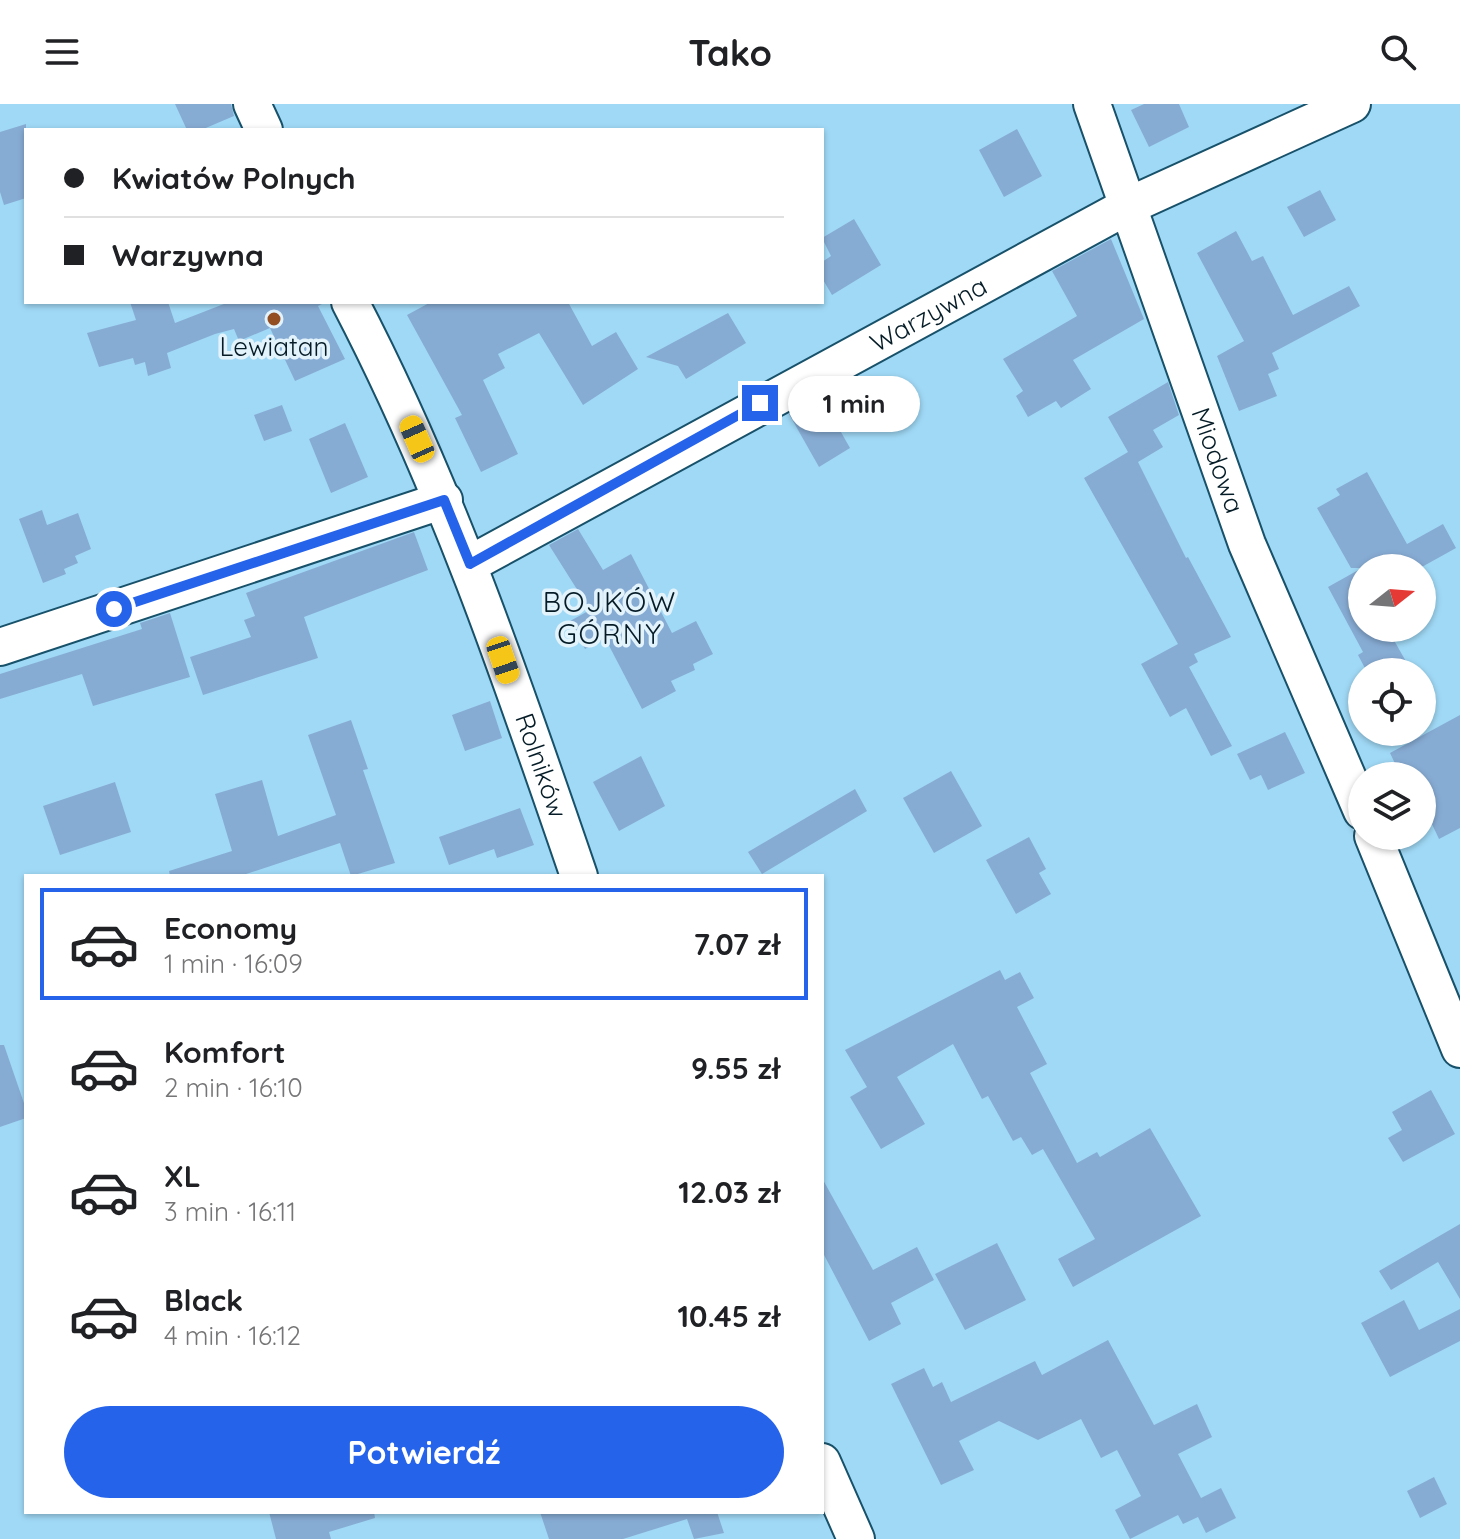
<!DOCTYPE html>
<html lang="pl">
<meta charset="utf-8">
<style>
:root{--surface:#fff;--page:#f2f2f2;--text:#202124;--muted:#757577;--line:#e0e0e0;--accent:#2563eb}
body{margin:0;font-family:Quicksand,sans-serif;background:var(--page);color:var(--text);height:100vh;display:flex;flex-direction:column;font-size:30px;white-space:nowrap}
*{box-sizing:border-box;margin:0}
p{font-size:26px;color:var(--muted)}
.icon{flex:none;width:44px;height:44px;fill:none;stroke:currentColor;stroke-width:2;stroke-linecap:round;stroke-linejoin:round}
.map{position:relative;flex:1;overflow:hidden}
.panel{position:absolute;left:24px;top:770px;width:800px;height:640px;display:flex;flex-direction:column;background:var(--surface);border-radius:0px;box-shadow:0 2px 6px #0004}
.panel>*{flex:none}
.hud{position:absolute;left:24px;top:24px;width:800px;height:176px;border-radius:0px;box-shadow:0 2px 6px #0004;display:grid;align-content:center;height:176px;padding:0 40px;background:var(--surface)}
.needle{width:52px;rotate:73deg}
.controls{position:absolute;left:1348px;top:450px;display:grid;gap:16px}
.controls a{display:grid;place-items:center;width:88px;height:88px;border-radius:50%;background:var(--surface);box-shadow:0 2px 6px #0004;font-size:40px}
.end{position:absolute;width:36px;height:36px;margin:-18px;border:10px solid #2563eb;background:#fff;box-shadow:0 0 0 4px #fff}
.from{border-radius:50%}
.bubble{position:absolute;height:56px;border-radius:28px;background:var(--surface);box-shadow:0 2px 6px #0004;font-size:26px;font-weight:800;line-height:56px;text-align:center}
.car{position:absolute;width:24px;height:48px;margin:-24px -12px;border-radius:10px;box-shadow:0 0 6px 2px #0007;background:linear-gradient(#f5c518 24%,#345 0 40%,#f5c518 0 76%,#345 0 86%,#f5c518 0)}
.hud b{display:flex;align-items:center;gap:28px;height:76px;font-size:30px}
.hud b+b{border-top:2px solid var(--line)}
.hud i{width:20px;height:20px;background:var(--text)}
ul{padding:14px 0 0;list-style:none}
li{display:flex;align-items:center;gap:24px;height:112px;margin:0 16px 12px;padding:0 24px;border:4px solid transparent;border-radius:0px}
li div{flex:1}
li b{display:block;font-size:30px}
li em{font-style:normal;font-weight:800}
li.on{border-color:var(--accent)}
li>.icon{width:72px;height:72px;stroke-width:1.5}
.action{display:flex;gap:16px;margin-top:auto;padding:16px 40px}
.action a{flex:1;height:92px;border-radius:48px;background:var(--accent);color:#fff;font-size:32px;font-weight:800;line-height:92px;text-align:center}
header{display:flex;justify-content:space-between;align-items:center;height:104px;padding:0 40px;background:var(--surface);font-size:36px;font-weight:800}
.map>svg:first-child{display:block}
</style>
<header><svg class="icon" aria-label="menu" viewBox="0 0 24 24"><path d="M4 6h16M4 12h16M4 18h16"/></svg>Tako<svg class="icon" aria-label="search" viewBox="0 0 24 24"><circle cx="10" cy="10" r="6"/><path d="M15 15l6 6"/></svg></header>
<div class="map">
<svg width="1460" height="1435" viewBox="0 0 1460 1435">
<rect width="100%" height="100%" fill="#a0d9f6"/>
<g fill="#87acd4">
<path d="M175,0h56l3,12 -33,14h-14z"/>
<path d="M1144,0h35l10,23 -40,20 -18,-37z"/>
<path d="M26,20v74l-22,7 -4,-13v-60z"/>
<path d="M1017,25l25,47 -38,21 -25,-47z"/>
<path d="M1320,86l16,30 -32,17 -17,-30z"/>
<path d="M854,115l27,46 -49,30 -10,-17v-16l9,-6 -9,-18z"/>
<path d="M1236,127l16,30 11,-5 30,59 56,-29 11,20 -88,47 7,16 -11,5 9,22 -38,15 -22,-55 27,-15 -47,-88z"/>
<path d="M1111,135l33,80 -71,41 18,29 -30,19 -5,-7 -28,16 -12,-21 7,-5 -20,-32 74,-43 -25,-45z"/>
<path d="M130,198h38l7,21 54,-21h97l-8,4 27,53 -50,22 -25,-53 -31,13 -5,-12 -19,5 -48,19 4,15 -23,8 -3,-14 -10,3 -2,-7 -34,9 -12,-34 49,-13z"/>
<path d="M431,198h137l24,44 24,-14 22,37 -55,36 -44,-72 -41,21 7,14 -22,12 35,74 -37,18 -26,-54 7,-3 -55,-100z"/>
<path d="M728,209l18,30 -60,36 -8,-13 -32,-9z"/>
<path d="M1168,278l11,33 -26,15 10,17 -25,15 48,96 2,-1 43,80 -37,17 4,8 -9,5 43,79 -21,10 -25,-48 -16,9 -29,-53 37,-20 -94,-166 44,-26 -20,-35z"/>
<path d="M821,293l29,51 -31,19 -30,-53z"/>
<path d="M282,301l10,26 -28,10 -10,-26z"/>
<path d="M345,319l23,54 -37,16 -22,-54z"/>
<path d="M1367,368l40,72 36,-20 13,24 -36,20h-69l-34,-60 23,-13 -4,-6z"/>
<path d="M42,406l5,15 31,-12 13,36 -16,7 3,7 -14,6 2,5 -23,9 -24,-64z"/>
<path d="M578,425l25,41 28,-16 41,79 24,-12 17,33 -20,10 2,6 -24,11 5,10 -34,18 -37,-71 -20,11 -15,-28 20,-11 -41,-65z"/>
<path d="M414,428l14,38 -124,47 14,41 -115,37 -13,-38 61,-20 -7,-17 11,-4 -9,-23z"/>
<path d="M1362,464v60h25l25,44h-45l-9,-17 5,-3 -35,-65z"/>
<path d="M170,509l20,64 -97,29 -11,-32 -82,25v-25l142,-45 -2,-6z"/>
<path d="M490,597l12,37 -37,13 -13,-36z"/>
<path d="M1460,611v113l-21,11 -17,-36v-27h-21l-11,-23z"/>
<path d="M351,616l17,49 -5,1 32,93 -44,13 -11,-33 -100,33h-70l-1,-5 63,-20 -17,-57 47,-14 16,56 58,-21 -28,-80z"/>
<path d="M1285,628l20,41 -37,17 -7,-15 -11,5 -13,-26z"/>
<path d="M641,652l24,50 -46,25 -26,-49z"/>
<path d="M951,667l31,55 -48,27 -31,-55z"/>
<path d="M115,678l16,50 -71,23 -17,-49z"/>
<path d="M855,685l12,22 -105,63 -14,-22z"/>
<path d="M520,704l14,37 -37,13 -3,-9 -45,16 -10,-28z"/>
<path d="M1029,733l17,32 -7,4 12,21 -35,20 -30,-54z"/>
<path d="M1000,866l5,10 15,-8 14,26 -17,9 30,57 -17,9 47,90 20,-11 3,5 50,-29 51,88 -128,71 -15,-28 37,-20 -52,-90 -11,6 -11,-18 -8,4 -25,-45 -6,3 -29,-55 -56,33 28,47 -44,25 -31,-52 17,-10 -22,-37z"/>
<path d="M0,941h4l22,64v9l-26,9z"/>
<path d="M1431,986l24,44 -52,28 -15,-24 14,-8 -10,-18z"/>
<path d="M822,1074l51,92 44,-23 17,33 -43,23 10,21 -32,17 -47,-90z"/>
<path d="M1460,1120v75l-22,-37 -47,28 -12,-19z"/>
<path d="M997,1139l29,57 -61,30 -30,-56z"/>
<path d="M1404,1196l15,30 41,-21v32l-70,36 -29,-54z"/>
<path d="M1108,1236l46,85 43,-21 15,33 -34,17 23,44 20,-10 15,30 -30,15 -8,-16 -15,7 -5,-9 -48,24 -15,-29 26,-14 -24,-46 -16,8 -20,-39 -43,21 -39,-19 -40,20 15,29 -33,15 -50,-101 33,-16 9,19 9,-5 9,20 84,-41 7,14z"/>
<path d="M1434,1373l13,27 -27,14 -13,-27z"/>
<path d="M269,1408h105l1,6 -46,14 2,7h-55z"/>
<path d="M540,1408h177l7,21 -30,6 -7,-20 -64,20h-74z"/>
</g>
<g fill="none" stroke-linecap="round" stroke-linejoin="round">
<defs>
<g id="minor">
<path d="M252,0l12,26"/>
<path id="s1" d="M1092,0l155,440 115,267"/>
<path id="s2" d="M350,198c96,184 162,378 229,574"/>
<path id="s3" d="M470,460l656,-357 226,-103"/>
<path d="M0,543l444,-147"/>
<path d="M1373,732l87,213"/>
<path d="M822,1358l34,77"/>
</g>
</defs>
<use href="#minor" stroke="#18516a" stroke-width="40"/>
<use href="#minor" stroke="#fff" stroke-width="36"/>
</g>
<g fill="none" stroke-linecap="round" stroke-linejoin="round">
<path stroke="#2563eb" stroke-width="10" d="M114,505l330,-109 26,64 290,-161"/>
</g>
<circle fill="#934f22" stroke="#e3f3fc" stroke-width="3" cx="274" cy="215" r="8"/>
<g text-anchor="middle" stroke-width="7" stroke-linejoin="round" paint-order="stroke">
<g font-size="26" fill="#051c27" stroke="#e3f3fc">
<text dy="9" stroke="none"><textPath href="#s3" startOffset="522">Warzywna</textPath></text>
<text dy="9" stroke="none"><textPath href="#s1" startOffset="378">Miodowa</textPath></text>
<text dy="9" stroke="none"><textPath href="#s2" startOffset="502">Rolników</textPath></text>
</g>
<g font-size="26" fill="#051c27" stroke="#e3f3fc">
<text x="274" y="252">Lewiatan</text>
</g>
<g font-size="28" letter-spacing="2" fill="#051c27" stroke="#e3f3fc">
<text x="610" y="508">BOJKÓW<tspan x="610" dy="32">GÓRNY</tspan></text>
</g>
</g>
</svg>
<div class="controls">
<a><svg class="needle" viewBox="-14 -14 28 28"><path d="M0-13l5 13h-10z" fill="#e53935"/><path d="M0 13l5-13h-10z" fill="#757577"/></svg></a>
<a><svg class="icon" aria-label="locate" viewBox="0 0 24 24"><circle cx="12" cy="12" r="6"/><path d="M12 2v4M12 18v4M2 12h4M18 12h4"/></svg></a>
<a><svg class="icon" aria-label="layers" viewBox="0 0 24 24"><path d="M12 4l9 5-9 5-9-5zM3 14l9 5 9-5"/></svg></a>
</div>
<i class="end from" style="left:114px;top:505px"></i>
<i class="end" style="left:760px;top:299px"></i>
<div class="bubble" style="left:788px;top:272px;width:132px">1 min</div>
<i class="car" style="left:417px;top:335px;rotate:336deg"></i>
<i class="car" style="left:503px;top:556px;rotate:161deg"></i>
<div class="hud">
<b><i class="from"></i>Kwiatów Polnych</b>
<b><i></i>Warzywna</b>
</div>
<section class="panel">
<ul>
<li class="on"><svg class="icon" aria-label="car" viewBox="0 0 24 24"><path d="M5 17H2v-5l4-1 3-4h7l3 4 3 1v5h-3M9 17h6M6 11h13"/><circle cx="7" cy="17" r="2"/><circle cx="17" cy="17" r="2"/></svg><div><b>Economy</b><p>1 min · 16:09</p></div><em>7.07 zł</em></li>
<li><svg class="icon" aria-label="car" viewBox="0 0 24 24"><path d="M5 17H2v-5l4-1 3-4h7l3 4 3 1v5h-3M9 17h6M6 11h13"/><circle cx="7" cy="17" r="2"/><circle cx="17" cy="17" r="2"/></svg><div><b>Komfort</b><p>2 min · 16:10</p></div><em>9.55 zł</em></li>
<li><svg class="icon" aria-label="car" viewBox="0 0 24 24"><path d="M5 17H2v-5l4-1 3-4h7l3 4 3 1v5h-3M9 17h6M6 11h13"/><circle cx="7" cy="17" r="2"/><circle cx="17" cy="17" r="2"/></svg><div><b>XL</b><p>3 min · 16:11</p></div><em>12.03 zł</em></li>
<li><svg class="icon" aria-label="car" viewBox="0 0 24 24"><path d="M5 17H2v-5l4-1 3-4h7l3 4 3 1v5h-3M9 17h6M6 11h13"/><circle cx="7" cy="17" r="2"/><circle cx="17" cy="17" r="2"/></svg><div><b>Black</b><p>4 min · 16:12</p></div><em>10.45 zł</em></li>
</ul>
<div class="action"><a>Potwierdź</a></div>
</section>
</div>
